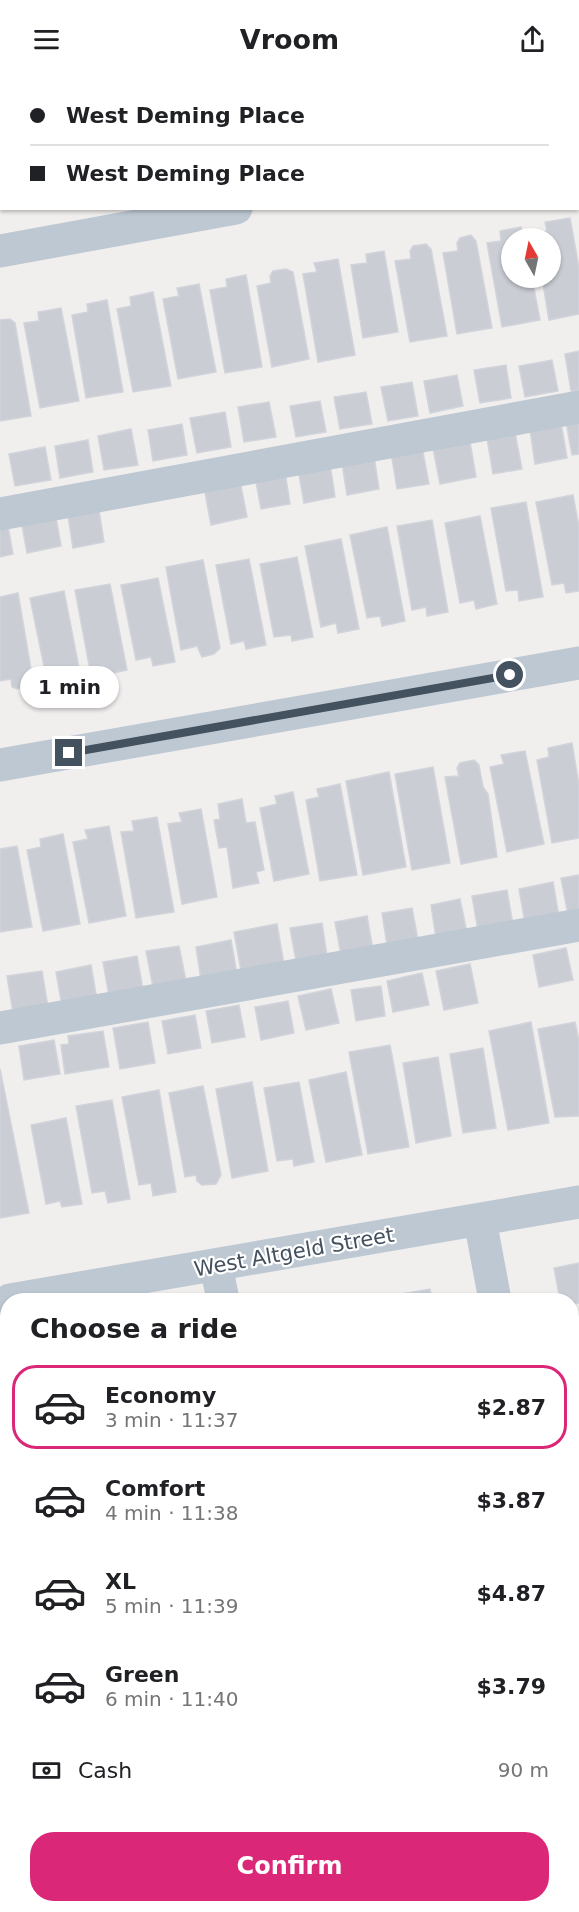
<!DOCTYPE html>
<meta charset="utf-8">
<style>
:root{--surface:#fff;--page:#f6f6f6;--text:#202124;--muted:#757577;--line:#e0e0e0;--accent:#db2777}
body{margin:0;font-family:"DejaVu Sans",sans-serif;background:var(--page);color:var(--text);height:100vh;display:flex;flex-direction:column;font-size:22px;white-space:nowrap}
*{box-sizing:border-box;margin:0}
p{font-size:20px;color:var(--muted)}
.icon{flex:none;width:33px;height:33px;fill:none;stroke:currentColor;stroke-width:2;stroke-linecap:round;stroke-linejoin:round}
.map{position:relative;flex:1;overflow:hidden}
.side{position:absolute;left:0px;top:1215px;width:579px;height:620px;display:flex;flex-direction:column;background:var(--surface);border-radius:24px 24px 0 0;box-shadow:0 2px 4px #0004}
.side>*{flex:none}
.top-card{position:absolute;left:0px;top:0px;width:579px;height:132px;box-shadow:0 2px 4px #0004;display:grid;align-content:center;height:132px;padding:0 30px;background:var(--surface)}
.needle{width:39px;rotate:351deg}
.tools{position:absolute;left:501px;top:150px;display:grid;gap:12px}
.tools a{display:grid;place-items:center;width:60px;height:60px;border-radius:50%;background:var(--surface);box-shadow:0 2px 4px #0004;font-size:30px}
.end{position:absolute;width:27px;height:27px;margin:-14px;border:8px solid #44515e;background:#fff;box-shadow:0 0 0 3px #fff}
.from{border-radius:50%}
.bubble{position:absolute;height:42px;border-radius:21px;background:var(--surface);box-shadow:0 2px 4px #0004;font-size:20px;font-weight:700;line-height:42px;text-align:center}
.top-card b{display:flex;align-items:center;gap:21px;height:57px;font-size:22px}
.top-card b+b{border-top:2px solid var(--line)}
.top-card i{width:15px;height:15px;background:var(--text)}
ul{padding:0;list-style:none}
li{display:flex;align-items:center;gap:18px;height:84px;margin:0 12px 9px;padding:0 18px;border:3px solid transparent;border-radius:24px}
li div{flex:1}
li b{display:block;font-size:22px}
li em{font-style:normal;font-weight:700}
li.active{border-color:var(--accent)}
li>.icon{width:54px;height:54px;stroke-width:1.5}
h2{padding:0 30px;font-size:27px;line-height:72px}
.pay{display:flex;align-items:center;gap:15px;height:66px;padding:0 30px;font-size:22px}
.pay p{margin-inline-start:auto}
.action{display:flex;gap:12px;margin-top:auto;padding:12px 30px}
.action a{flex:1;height:69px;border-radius:24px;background:var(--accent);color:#fff;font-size:24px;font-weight:700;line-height:69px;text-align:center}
header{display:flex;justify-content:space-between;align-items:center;height:78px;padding:0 30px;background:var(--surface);font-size:27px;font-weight:700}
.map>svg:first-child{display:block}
</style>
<header><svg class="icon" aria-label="menu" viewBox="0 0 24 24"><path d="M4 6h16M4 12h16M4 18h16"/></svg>Vroom<svg class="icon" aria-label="share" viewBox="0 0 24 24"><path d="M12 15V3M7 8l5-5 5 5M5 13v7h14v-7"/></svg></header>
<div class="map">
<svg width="579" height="1834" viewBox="0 0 579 1834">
<rect width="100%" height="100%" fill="#f1eeee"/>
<g fill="#cacdd4" stroke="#d1d4db" stroke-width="1.5">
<path d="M0,0l17,2h-15l-2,76z"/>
<rect x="26" y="0" width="39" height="2"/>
<rect x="122" y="0" width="38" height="2"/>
<rect x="170" y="0" width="38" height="2"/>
<path d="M266,0h38l1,2h-39z"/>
<rect x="314" y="0" width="39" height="2"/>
<path d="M361,0h39l1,2h-40z"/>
<path d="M409,0h38l1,2h-39z"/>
<path d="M570,140l9,50v46l-30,6 -7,-42h8v-40h-15l-1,-4 13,-3 -2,-9z"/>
<path d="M521,149l1,10 3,1h-13v40h20l8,42 -38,7 -15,-84 14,-2 -1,-10z"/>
<path d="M471,157l5,6 16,87 -35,6 -14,-81 15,-2 -1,-8 3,-5z"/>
<path d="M426,166l5,5 16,87 -37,6 -15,-81 16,-2 -1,-8 3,-5z"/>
<path d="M384,173l14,81 -35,6 -12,-73 16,-2 -1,-9z"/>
<path d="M338,181l17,96 -37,7 -15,-88 14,-2 -3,-9z"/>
<path d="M286,191l7,3 16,87 -37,8 -15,-81 14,-3 -1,-7 3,-5z"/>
<path d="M246,197l16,92 -37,6 -15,-83 17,-3 -1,-8z"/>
<path d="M199,206l17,88 -38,7 -15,-80 16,-3 -2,-8z"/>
<path d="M153,214l18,94 -38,6 -16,-83 14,-3 -1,-9z"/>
<path d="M107,222l16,92 -37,6 -14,-83 16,-3 -1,-8z"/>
<path d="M61,230l18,93 -39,7 -16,-85 15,-2 -1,-9z"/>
<path d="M10,241l5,4 16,93 -31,5v-101z"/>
<path d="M579,273v39l-8,1 -6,-37z"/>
<path d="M552,282l6,31 -33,6 -6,-31z"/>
<path d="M506,287l5,33 -31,5 -6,-33z"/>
<path d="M457,297l6,31 -33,7 -6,-32z"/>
<path d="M412,304l6,34 -30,5 -7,-34z"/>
<path d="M366,314l6,32 -32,5 -6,-32z"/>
<path d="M320,323l6,31 -30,5 -6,-31z"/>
<path d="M269,324l7,35 -32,5 -6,-35z"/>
<path d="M225,334l6,35 -34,6 -7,-35z"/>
<path d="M579,342v34l-7,1 -6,-33z"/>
<path d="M561,345l6,35 -32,6 -5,-35z"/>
<path d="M182,346l5,31 -34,6 -5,-31z"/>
<path d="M131,351l7,36 -34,5 -6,-34z"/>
<path d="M515,355l7,36 -29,5 -6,-36z"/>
<path d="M88,362l5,32 -33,6 -5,-32z"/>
<path d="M470,364l6,35 -36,7 -7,-36z"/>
<path d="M45,369l6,33 -36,6 -6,-32z"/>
<path d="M422,369l7,37 -32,5 -6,-37z"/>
<path d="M374,378l5,33 -32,6 -5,-32z"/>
<path d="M330,386l5,33 -31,6 -6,-34z"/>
<path d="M285,394l5,32 -29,5 -6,-32z"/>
<path d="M240,403l7,36 -36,8 -7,-38z"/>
<path d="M573,417l6,32v64l-13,2 -2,-10 -12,2 -16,-83z"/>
<path d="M526,424l17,95 -24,4 -1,-11 -12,1 -15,-83z"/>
<path d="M98,426l6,38 -31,6 -6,-39z"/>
<path d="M55,434l6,34 -34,7 -6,-34z"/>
<path d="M480,438l17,88 -21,5 -2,-9 -14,3 -15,-80z"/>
<path d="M432,442l16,92 -21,4 -1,-9 -14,3 -15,-84z"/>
<path d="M7,443l6,33 -13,3v-35z"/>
<path d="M387,449l18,94 -23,5 -2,-10 -13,2 -17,-83z"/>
<path d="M341,461l18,90 -21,4 -2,-10 -15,4 -16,-81z"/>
<path d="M297,479l16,80 -21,4 -1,-6 -17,2 -14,-73z"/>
<path d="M249,481l17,86 -20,4 -2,-8 -13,3 -15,-79z"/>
<path d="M203,482l17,88 -6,6 -12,3 -5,-11 -16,4 -15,-83z"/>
<path d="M158,500l17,84 -22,4 -2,-9 -15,3 -15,-75z"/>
<path d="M110,506l17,86 -22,5 -1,-9 -14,4 -15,-80z"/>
<path d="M64,513l17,87 -20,4 -2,-8 -13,2 -16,-78z"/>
<path d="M18,515l15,88 -3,6 -13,2 -5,-2 -1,-8 -11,2v-84z"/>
<path d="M572,665l7,42v53l-27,5 -15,-83 12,-3 -1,-9z"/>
<path d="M525,673l19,93 -37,8 -17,-85 14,-3 -3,-9z"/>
<path d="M474,682l5,5 4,22 5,7 9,63 -36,7 -16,-87 14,-1 -2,-8 3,-5z"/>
<path d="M433,689l17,96 -38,7 -17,-96z"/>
<path d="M389,694l17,95 -43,8 -17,-94z"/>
<path d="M340,706l17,91 -37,6 -14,-81 13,-3 -2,-8z"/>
<path d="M293,714l16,82 -35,7 -14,-73 17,-4 -2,-8z"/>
<path d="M242,721l4,24 9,-1 9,48 -8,2 3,11 -26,5 -6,-41 -8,1 -5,-28 6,-1 -2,-15z"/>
<path d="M201,731l16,88 -35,7 -14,-80 14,-2 -3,-9z"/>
<path d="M157,739l17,95 -38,6 -15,-86 13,-1 -2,-10z"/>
<path d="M109,748l17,90 -37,7 -16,-81 15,-3 -3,-9z"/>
<path d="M63,756l17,90 -37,7 -16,-81 14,-3 -1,-8z"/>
<path d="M17,768l15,81 -32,5v-83z"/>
<path d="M579,797v37l-11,3 -7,-37z"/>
<path d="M553,804l6,35 -34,6 -6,-34z"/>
<path d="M507,812l6,35 -35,6 -6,-35z"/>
<path d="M460,821l7,34 -31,5 -5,-33z"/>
<path d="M412,830l6,32 -31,5 -5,-32z"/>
<path d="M367,838l6,34 -32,5 -6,-33z"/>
<path d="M322,845l5,33 -31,5 -6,-33z"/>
<path d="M277,846l7,40 -43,7 -7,-39z"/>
<path d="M231,862l6,34 -36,6 -5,-33z"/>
<path d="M179,868l7,35 -33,6 -7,-36z"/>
<path d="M566,870l7,32 -34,7 -6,-32z"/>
<path d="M137,878l6,34 -34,6 -6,-34z"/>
<path d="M470,886l8,39 -34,7 -8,-39z"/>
<path d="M91,887l6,35 -35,6 -6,-34z"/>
<path d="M42,893l6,36 -35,6 -6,-37z"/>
<path d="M422,895l7,32 -36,7 -6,-31z"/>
<path d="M381,908l4,30 -29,5 -5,-31z"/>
<path d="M331,911l8,34 -33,7 -8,-34z"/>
<path d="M288,923l6,32 -33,7 -6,-33z"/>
<path d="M239,927l6,32 -33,6 -6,-32z"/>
<path d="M195,937l6,33 -33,6 -6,-33z"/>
<path d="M148,944l7,41 -35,6 -7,-41z"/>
<path d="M531,944l18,101 -41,7 -19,-99z"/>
<path d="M575,944l4,19v75l-24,1 -17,-88z"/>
<path d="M103,953l6,36 -44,7 -4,-29 8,-1 -1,-8z"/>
<path d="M54,962l6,34 -36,6 -5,-34z"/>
<path d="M390,967l19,102 -41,7 -19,-102z"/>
<path d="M483,970l13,80 -33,5 -13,-79z"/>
<path d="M438,979l13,79 -35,7 -13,-80z"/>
<path d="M0,991l29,144 -29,5z"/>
<path d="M346,994l16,83 -36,7 -17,-82z"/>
<path d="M252,1004l16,89 -36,7 -16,-89z"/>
<path d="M299,1004l15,80 -20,4 -1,-7 -16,2 -13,-73z"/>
<path d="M203,1008l18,89 -5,9 -14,1 -5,-4 -1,-6 -11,2 -16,-84z"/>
<path d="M159,1012l17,102 -23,4 -2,-13 -12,2 -17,-88z"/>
<path d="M112,1022l18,99 -22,4 -3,-12 -13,2 -16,-87z"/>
<path d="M66,1040l16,86 -20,3 -2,-6 -14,3 -15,-79z"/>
<path d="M579,1185v40l-7,2v-5h-12l-6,-32z"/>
<path d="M430,1211l2,11h-66z"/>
<path d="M579,1237v32l-7,1v-32z"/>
<path d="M579,1284v34h-2l-5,-33z"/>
<path d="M205,1827h27l1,7h-72z"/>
<path d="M259,1827h64l1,7h-64z"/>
<path d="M476,1827h54l2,7h-70l-1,-4z"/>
</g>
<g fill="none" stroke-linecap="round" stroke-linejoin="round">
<g stroke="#bdc8d2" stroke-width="33">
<path d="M578,69h1"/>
<path d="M0,173l236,-43"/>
<path d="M0,436l579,-107"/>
<path d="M0,687l579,-102"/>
<path d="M0,950l579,-103"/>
<path d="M480,1142l15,80"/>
<path d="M216,1187l7,35"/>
<path d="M10,1222l569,-98"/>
<path d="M0,1448l8,40"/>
<path d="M572,1644l7,42"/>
<path d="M70,1827l2,7"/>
<path d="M337,1827l1,7"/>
</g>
</g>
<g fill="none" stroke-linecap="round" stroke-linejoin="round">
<path stroke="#44515e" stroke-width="8" d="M69,675l441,-78"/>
</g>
<g text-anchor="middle" stroke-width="4.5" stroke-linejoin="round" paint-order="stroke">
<g font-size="21" fill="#44515e" stroke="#fff">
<text transform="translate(294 1174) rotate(-10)" y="7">West Altgeld Street</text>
</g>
</g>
</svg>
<div class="tools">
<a><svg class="needle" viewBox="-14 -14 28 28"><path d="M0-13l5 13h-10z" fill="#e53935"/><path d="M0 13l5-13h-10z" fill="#757577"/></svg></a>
</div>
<i class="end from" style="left:510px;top:597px"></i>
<i class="end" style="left:69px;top:675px"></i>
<div class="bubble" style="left:20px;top:588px;width:99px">1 min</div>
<div class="top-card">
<b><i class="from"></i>West Deming Place</b>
<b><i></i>West Deming Place</b>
</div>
<section class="side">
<h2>Choose a ride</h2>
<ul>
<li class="active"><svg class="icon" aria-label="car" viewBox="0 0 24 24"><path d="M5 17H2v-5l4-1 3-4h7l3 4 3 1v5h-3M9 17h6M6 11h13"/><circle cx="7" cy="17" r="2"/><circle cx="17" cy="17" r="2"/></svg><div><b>Economy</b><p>3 min · 11:37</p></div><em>$2.87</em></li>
<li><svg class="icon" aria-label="car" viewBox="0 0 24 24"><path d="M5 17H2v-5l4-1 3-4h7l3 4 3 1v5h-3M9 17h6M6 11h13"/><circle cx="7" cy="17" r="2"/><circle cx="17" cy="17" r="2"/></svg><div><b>Comfort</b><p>4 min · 11:38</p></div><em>$3.87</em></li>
<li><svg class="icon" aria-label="car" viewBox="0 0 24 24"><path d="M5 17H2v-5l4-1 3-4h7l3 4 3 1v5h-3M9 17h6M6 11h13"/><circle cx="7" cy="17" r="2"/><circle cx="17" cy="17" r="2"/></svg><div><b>XL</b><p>5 min · 11:39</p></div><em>$4.87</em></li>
<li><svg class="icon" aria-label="car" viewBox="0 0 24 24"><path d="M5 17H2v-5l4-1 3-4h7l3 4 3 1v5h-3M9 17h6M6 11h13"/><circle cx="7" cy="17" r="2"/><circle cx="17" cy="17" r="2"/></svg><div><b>Green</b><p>6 min · 11:40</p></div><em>$3.79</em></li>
</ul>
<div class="pay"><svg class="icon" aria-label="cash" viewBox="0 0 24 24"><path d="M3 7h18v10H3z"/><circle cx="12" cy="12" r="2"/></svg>Cash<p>90 m</p></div>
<div class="action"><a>Confirm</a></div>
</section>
</div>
